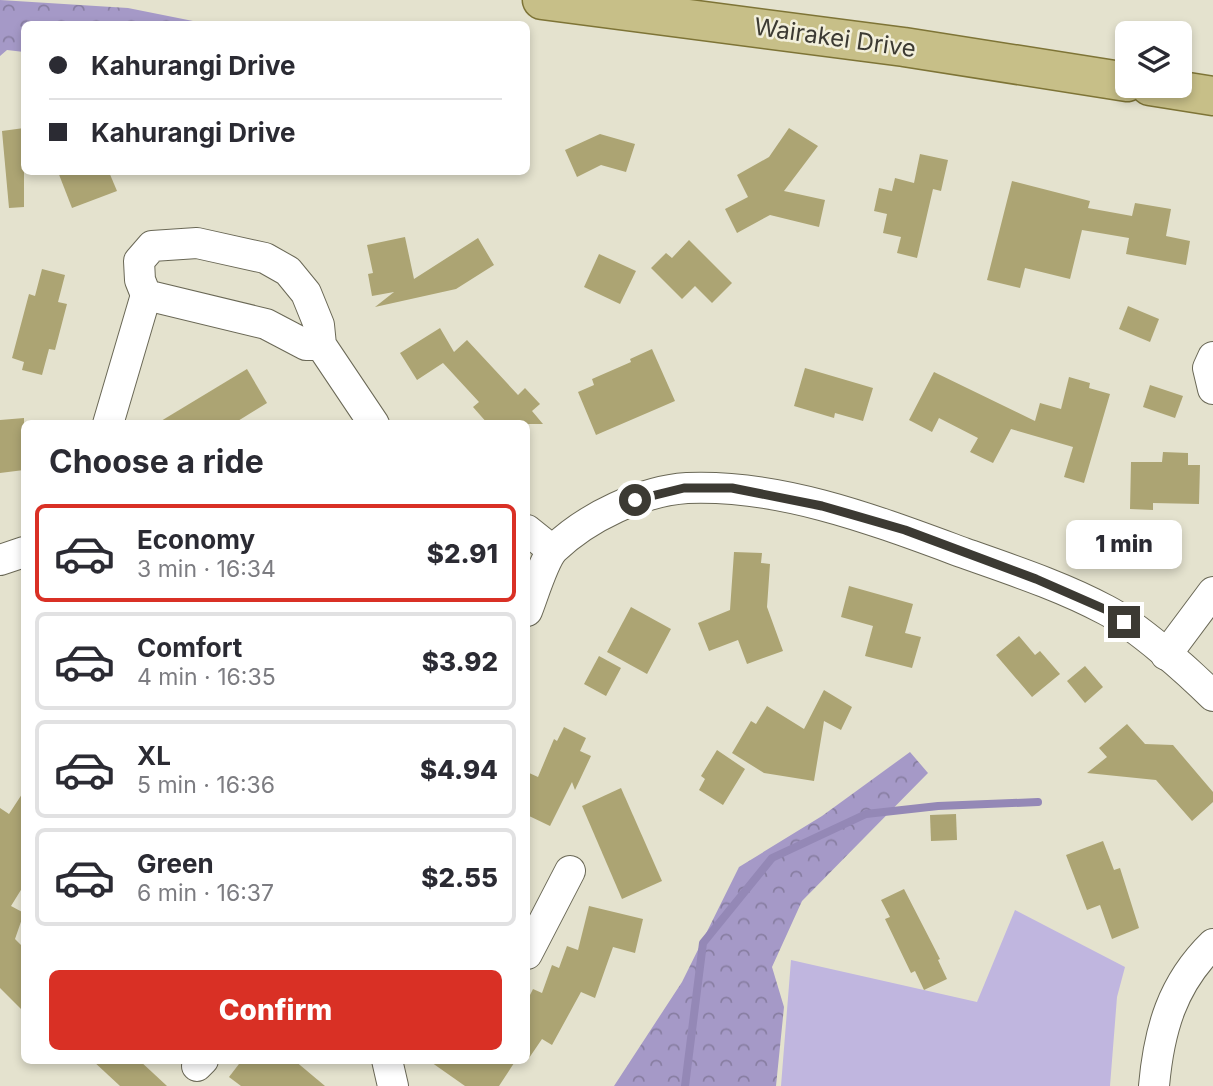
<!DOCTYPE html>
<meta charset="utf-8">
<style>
:root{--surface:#fff;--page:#f2f2f3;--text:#2b2b33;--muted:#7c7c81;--line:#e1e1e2;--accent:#d93025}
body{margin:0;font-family:Inter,sans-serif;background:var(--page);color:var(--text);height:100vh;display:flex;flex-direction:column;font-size:26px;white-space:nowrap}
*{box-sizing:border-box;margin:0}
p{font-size:23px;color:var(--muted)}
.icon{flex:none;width:38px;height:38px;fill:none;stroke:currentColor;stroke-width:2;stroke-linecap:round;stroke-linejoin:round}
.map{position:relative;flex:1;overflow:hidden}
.drawer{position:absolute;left:21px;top:420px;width:509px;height:644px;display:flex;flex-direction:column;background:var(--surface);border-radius:10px;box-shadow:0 4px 10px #0003}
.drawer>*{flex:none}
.banner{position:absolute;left:21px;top:21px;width:509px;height:154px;border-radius:10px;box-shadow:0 4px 10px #0003;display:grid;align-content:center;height:154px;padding:0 28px;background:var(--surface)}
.controls{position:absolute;left:1115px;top:21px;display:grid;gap:14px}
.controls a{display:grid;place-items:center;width:77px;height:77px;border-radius:10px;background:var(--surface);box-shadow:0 4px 10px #0003;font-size:35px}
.end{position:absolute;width:32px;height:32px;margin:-16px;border:9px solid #3c3a33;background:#fff;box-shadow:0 0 0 4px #fff}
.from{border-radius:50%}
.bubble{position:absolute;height:49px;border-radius:10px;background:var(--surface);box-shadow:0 4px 10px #0003;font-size:23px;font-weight:800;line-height:49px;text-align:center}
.banner b{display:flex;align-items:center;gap:24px;height:66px;font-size:26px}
.banner b+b{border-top:2px solid var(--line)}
.banner i{width:18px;height:18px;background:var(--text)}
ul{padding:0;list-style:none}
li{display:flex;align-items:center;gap:21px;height:98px;margin:0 14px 10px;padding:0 14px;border:4px solid var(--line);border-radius:10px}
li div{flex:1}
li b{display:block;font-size:26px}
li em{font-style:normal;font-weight:800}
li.active{border-color:var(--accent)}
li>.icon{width:63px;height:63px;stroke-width:1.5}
h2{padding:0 28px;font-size:32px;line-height:84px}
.primary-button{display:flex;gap:14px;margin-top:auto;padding:14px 28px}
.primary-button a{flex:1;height:80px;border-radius:10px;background:var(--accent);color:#fff;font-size:28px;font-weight:800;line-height:80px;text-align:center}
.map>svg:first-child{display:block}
</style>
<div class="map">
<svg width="1213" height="1086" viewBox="0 0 1213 1086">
<defs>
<pattern id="forest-crowns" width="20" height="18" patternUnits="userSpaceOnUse" patternTransform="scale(1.75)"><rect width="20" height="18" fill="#a599c7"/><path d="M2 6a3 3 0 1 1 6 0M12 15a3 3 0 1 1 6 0" fill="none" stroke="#887ea2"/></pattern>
</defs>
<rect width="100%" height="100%" fill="#e4e2ce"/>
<path fill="#c0b6df" d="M1015,910l110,57 -8,30 -7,89h-329l10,-126 186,42z"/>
<g fill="url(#forest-crowns)">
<path d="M0,0l128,8 80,16h-184v28l-17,-2 -7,6z"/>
<path d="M910,752l18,21 -126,128 -30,66 12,40 -8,79h-162l68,-104 57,-115 83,-51z"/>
</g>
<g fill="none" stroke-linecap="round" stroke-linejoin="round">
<path stroke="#9488b6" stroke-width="8" d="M685,1086l18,-143 69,-85 94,-44 72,-8 100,-4"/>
</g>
<g fill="#aca473">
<path d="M24,128v79l-15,1 -7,-77z"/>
<path d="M789,128l29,18 -34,45 41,9 -6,27 -49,-12 -33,18 -12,-24 23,-12 -11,-22 32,-18z"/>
<path d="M600,134l35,10 -9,28 -25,-7 -24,12 -12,-27z"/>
<path d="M920,154l28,6 -7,31 -8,-2 -16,69 -20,-5 4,-16 -18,-4 4,-19 -13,-3 5,-23 13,3 3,-13 19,5z"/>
<path d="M58,172h51l8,19 -45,17z"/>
<path d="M1012,181l78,20 -2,7 44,8 3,-13 36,6 -5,27 24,5 -4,24 -60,-11 3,-16 -47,-8 -12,49 -45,-11 -5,20 -33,-8z"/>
<path d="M405,237l9,42 64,-41 16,27 -38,24 -81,18 19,-15 -22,4 -4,-22 5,-1 -6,-28z"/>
<path d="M689,240l43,43 -20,20 -17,-17 -13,13 -31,-31 15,-15 6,5z"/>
<path d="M599,254l37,17 -16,33 -36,-17z"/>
<path d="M42,269l23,6 -7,27 9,2 -12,46 -6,-1 -7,26 -20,-5 2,-8 -12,-4 17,-64 6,2z"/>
<path d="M1128,306l31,13 -9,23 -31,-13z"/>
<path d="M440,328l14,24 13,-12 51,55 7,-7 15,16 -8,7 11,13h-55l-15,-17 6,-5 -36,-39 -26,17 -17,-27z"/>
<path d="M652,349l23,52 -79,34 -18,-43 16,-7 -2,-6 39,-17 -1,-3z"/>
<path d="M805,368l68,20 -10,33 -28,-8 -1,5 -40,-12z"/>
<path d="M247,369l20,34 -34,21h-77z"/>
<path d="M934,372l101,49 5,-18 21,6 8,-32 21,6 -1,5 21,6 -26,89 -20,-6 9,-30 -62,-18 -18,34 -23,-11 8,-14 -39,-20 -7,14 -23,-12z"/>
<path d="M1150,385l33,11 -8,22 -32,-11z"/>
<path d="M24,418v52l-24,3v-53z"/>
<path d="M1163,452l25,1v12h12l-1,39 -46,-1v7l-23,-1 1,-47h31z"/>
<path d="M734,552l28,1 -1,10 9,1 -3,43 16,44 -36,13 -9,-24 -29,11 -11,-28 32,-13z"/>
<path d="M849,586l64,18 -8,29 16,4 -9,31 -47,-12 8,-30 -32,-9z"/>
<path d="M631,607l40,22 -24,45 -40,-22z"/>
<path d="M1019,636l16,19 5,-4 20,23 -28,23 -36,-42z"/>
<path d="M599,656l22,12 -15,28 -22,-12z"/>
<path d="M1085,666l18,21 -18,16 -18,-22z"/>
<path d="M824,690l28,17 -11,23 -17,-9 -10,60 -50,-8 -32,-20 19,-32 5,3 11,-18 37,23z"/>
<path d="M1127,724l18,20 28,1 40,47v10l-21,19 -36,-41 -69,-7 20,-16 -8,-9z"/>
<path d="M564,727l22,11 -6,13 11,5 -16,34 -3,-8 -22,44 -23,-11v-43l11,5 16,-38 3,2z"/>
<path d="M717,750l28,19 -22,36 -24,-15 6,-11 -4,-3z"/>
<path d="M621,788l41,93 -40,18 -40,-93z"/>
<path d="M24,791v94l-13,21 13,7 -9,26 9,9v64l-24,-24v-180l9,6z"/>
<path d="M956,814l1,26 -26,1 -1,-26z"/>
<path d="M1103,841l11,29 6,-2 19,60 -27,11 -12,-34 -13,5 -21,-55z"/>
<path d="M904,889l36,70 -2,1 9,19 -23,11 -9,-19 -4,2 -26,-54 5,-2 -9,-17z"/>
<path d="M589,906l54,13 -8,34 -22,-6 -18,51 -14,-6 -29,53 -10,-6 -15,22v-60l6,-12 9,4 10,-28 7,3 8,-22 11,4z"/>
<path d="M92,1060h47l28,26h-47z"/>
<path d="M242,1060h52l31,26h-84l-12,-9z"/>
<path d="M428,1060h88l-17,26h-34z"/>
</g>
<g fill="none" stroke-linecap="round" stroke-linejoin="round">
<defs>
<g id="minor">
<path d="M321,345h-15l-40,-21 -120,-29 -6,-15 -1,-19 13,-15 45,-3 68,15 23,13 18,22 13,32 2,20 53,79"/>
<path d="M1213,357l-5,11 5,21"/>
<path d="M108,424l38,-129"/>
<path d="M527,530l25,20"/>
<path d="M0,560l24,-8"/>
<path d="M527,611c6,-15 17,-52 27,-62 33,-32 88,-58 133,-61 95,-4 190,33 277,65 48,17 97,33 142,57 31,16 82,61 107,86"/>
<path d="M1166,655l47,-63"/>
<path d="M527,954l43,-83"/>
<path d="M387,1060l6,26"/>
<path d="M197,1066l6,-6"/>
<path d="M1154,1086c5,-56 18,-102 59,-142"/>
</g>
<g id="major">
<path d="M542,0l362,47 223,35"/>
<path d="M1150,86l63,10"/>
</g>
</defs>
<use href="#minor" stroke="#6a6856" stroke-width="32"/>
<use href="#major" stroke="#7e7436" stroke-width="41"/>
<use href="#minor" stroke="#fff" stroke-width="30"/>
<use href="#major" stroke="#c7bf88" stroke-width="38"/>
</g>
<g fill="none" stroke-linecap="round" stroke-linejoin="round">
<path stroke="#3c3a33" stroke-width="9" d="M635,500l49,-12h48l90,18 83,24 131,49 73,32 15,11"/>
</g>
<g text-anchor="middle" stroke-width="5" stroke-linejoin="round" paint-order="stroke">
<g font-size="24" fill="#3c3a33" stroke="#f2efdb">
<text transform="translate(835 38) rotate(8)" y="8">Wairakei Drive</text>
</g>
</g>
</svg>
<div class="controls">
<a><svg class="icon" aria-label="layers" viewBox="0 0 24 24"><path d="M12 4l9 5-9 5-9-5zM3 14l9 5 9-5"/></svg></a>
</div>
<i class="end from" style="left:635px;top:500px"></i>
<i class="end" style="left:1124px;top:622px"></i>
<div class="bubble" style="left:1066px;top:520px;width:116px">1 min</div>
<div class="banner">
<b><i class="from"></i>Kahurangi Drive</b>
<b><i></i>Kahurangi Drive</b>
</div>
<section class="drawer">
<h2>Choose a ride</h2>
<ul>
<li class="active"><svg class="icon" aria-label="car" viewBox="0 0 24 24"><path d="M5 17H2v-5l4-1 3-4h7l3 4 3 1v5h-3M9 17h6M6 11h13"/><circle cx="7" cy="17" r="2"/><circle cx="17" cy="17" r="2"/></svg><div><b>Economy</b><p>3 min · 16:34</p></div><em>$2.91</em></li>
<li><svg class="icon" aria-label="car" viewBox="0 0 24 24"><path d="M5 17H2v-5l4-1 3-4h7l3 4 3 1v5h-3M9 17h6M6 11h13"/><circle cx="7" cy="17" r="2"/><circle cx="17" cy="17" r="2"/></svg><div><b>Comfort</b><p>4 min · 16:35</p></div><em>$3.92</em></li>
<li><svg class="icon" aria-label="car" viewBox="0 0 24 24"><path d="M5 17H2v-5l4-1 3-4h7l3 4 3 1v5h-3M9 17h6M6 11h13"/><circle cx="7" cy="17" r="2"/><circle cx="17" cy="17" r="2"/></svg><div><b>XL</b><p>5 min · 16:36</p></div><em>$4.94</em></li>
<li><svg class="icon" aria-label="car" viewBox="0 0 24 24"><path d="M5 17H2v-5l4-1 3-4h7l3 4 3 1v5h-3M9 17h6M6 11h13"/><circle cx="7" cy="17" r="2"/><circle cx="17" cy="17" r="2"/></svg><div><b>Green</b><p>6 min · 16:37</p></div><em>$2.55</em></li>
</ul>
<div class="primary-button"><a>Confirm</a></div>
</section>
</div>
